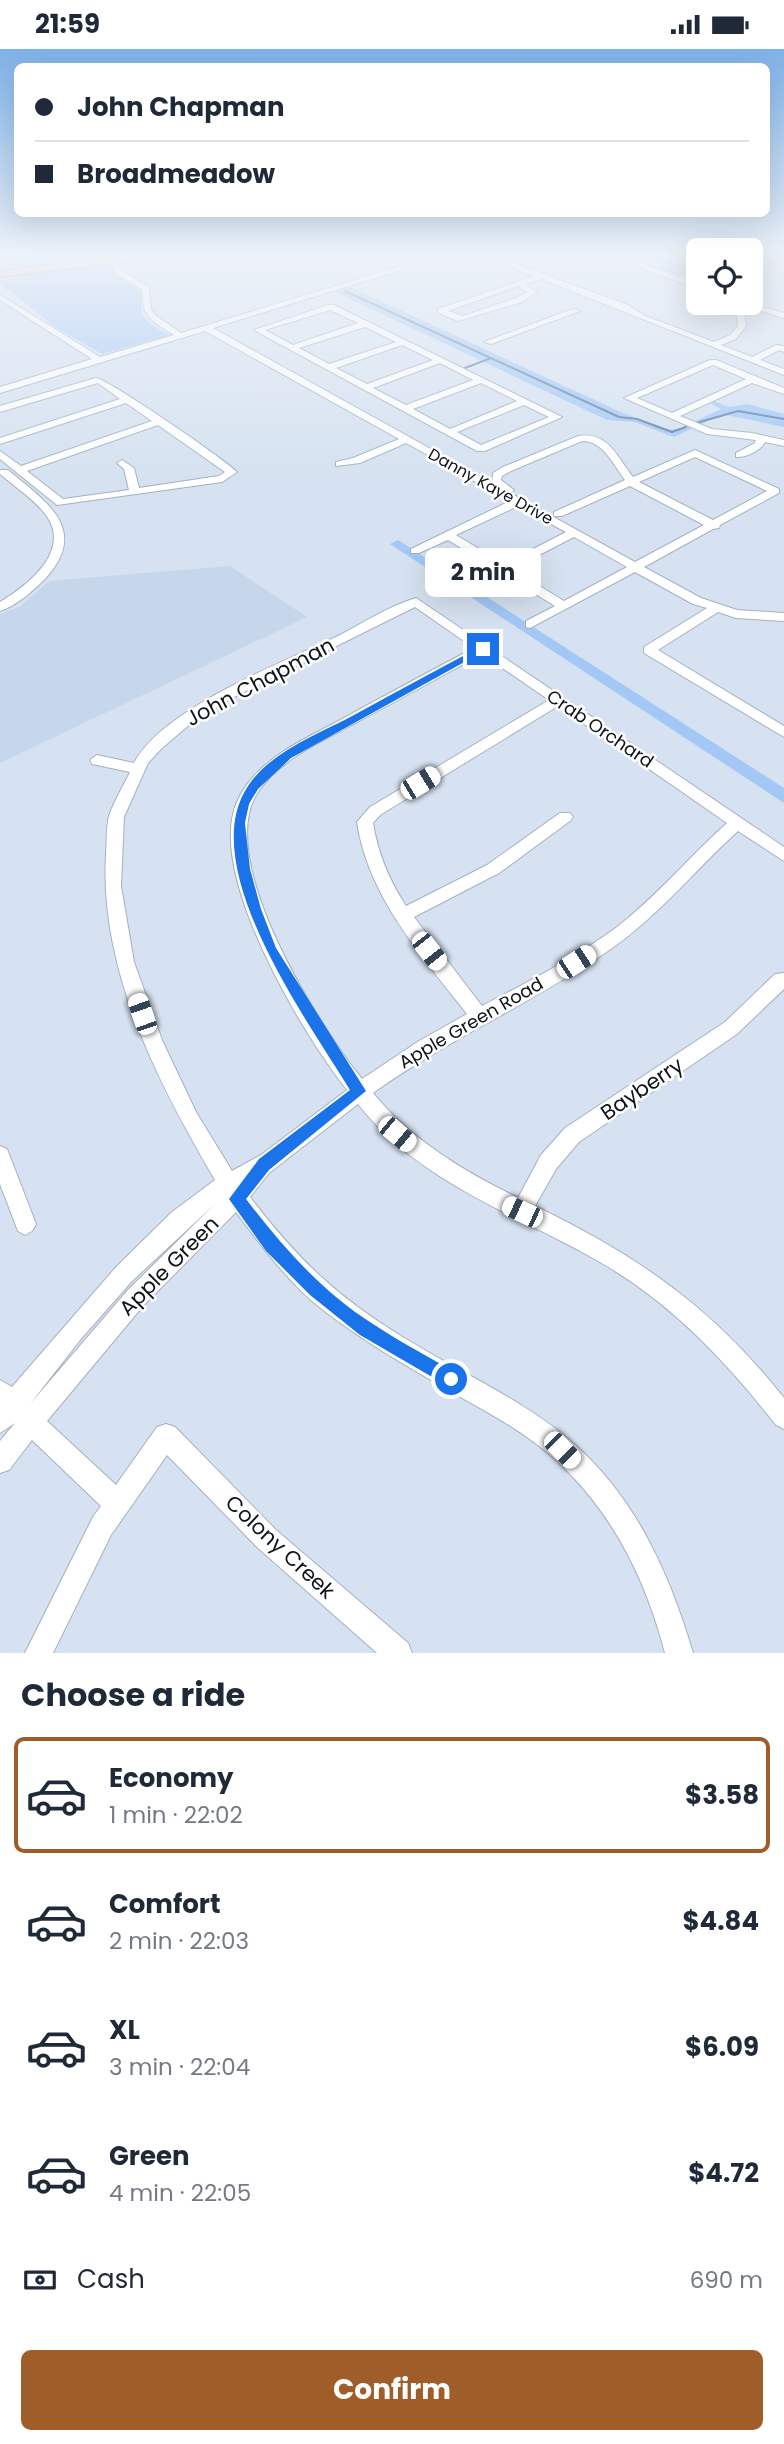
<!DOCTYPE html>
<meta charset="utf-8">
<style>
:root{--surface:#fff;--page:#f2f2f3;--text:#1f2937;--muted:#747a83;--line:#e0e1e3;--accent:#9f5d29}
body{margin:0;font-family:Poppins,sans-serif;background:var(--page);color:var(--text);height:100vh;display:flex;flex-direction:column;font-size:26px;white-space:nowrap}
*{box-sizing:border-box;margin:0}
p{font-size:23px;color:var(--muted)}
.icon{flex:none;width:38px;height:38px;fill:none;stroke:currentColor;stroke-width:2;stroke-linecap:round;stroke-linejoin:round}
.map{position:relative;height:1604px;overflow:hidden}
.panel{display:flex;flex-direction:column;background:var(--surface);flex:1}
.panel>*{flex:none}
.top-card{position:absolute;left:14px;top:14px;width:756px;height:154px;border-radius:10px;box-shadow:0 7px 28px #0002;display:grid;align-content:center;height:154px;padding:0 21px;background:var(--surface)}
.fabs{position:absolute;left:686px;top:189px;display:grid;gap:14px}
.fabs a{display:grid;place-items:center;width:77px;height:77px;border-radius:10px;background:var(--surface);box-shadow:0 7px 28px #0002;font-size:35px}
.end{position:absolute;width:32px;height:32px;margin:-16px;border:9px solid #1a73e8;background:#fff;box-shadow:0 0 0 4px #fff}
.from{border-radius:50%}
.bubble{position:absolute;height:49px;border-radius:10px;background:var(--surface);box-shadow:0 7px 28px #0002;font-size:23px;font-weight:700;line-height:49px;text-align:center}
.car{position:absolute;width:21px;height:42px;margin:-21px -10px;border-radius:9px;box-shadow:0 0 5px 2px #0007;background:linear-gradient(#fff 24%,#345 0 40%,#fff 0 76%,#345 0 86%,#fff 0)}
.top-card b{display:flex;align-items:center;gap:24px;height:66px;font-size:26px}
.top-card b+b{border-top:2px solid var(--line)}
.top-card i{width:18px;height:18px;background:var(--text)}
ul{padding:0;list-style:none}
li{display:flex;align-items:center;gap:21px;height:116px;margin:0 14px 10px;padding:0 7px;border:4px solid transparent;border-radius:10px}
li div{flex:1}
li b{display:block;font-size:26px}
li em{font-style:normal;font-weight:700}
li.active{border-color:var(--accent)}
li>.icon{width:63px;height:63px;stroke-width:1.5}
h2{padding:0 21px;font-size:32px;line-height:84px}
.pay{display:flex;align-items:center;gap:18px;height:77px;padding:0 21px;font-size:26px}
.pay p{margin-inline-start:auto}
.primary-button{display:flex;gap:14px;margin-top:auto;padding:14px 21px}
.primary-button a{flex:1;height:80px;border-radius:10px;background:var(--accent);color:#fff;font-size:28px;font-weight:700;line-height:80px;text-align:center}
.status{display:flex;justify-content:space-between;align-items:center;height:49px;padding:0 35px;background:var(--surface);direction:ltr}
.status svg{height:19px;fill:currentColor}
.map>svg:first-child{display:block}
</style>
<div class="status"><b>21:59</b><svg viewBox="0 0 49 12"><path d="M0 12V9h3v3zM5 12V6h3v6zM10 12V3h3v9zM15 12V0h3v12zM26 1h20v11H26zM47 4h2v5h-2z"/></svg></div>
<div class="map">
<svg width="784" height="1604" viewBox="0 0 784 1604">
<rect width="100%" height="100%" fill="#d6e2f1"/>
<path fill="#c6d7ec" d="M230,517l77,51 -307,146v-149l21,-8 28,-25z"/>
<g fill="#a3c8f5">
<path d="M0,205h89l1,2 -90,11z"/>
<path d="M665,205h33v27l-59,-18z"/>
<path d="M105,213c10,12 27,17 34,28 4,5 2,9 2,16 -1,15 17,22 29,29l-68,19 -47,-27 -55,-44 2,-5z"/>
<path d="M350,238l273,126 46,17 12,-2 40,-19 -11,-6 4,-2 14,6 19,-3 37,10v13l-62,-13 -48,23 -39,-15 -28,-2 -272,-128z"/>
<path d="M398,491l386,248v15l-394,-259z"/>
</g>
<g fill="none" stroke-linecap="round" stroke-linejoin="round">
<g stroke="#5d81ac" stroke-width="2">
<path d="M345,242l274,126 18,2 35,13 14,-5"/>
<path d="M465,319l26,-10"/>
<path d="M693,375l45,-13 46,8"/>
</g>
<defs>
<g id="minor">
<path d="M441,205h12l-240,74 279,155 1,-10 10,-6 75,-31c30,-5 39,21 55,41l62,-27 84,39v4l-59,32 -1,3 -6,1 -69,38 57,31 36,12 47,3v8l-48,-3 -18,-6 -60,38 126,76v11l-140,-84v-6l63,-39 -14,-4 -58,-32 -105,56 -4,-1v-6l29,-15 -107,-66 -29,13h-8v-4l99,-48 -104,-58 -46,20 -24,3v-4l17,-4 46,-19 -194,-108 -205,62v-6l92,-28 -92,-59v-5l100,62 74,-22c-23,-15 -31,-16 -32,-45l-26,-16 -6,-17h6l6,14 27,16 2,22 4,6 26,18zM582,392c22,0 31,24 43,39l-71,32v4h8l68,-30 74,39 -69,37 -125,-69 4,-3 -13,-10 1,-4 9,-5zM695,408l72,34 -54,29 -74,-38zM518,457l48,26 -62,32 -48,-29zM574,488l53,30 -63,34 -52,-32z"/>
<path d="M478,205h11l139,51 15,10 71,27 16,-7 8,-9 -2,-14 -8,-9 31,3 25,7v5l-26,-8h-14l2,16 -10,13 -15,6 31,12 24,-12 8,1v6l-5,-2 -19,10 24,9v6l-243,-96 -16,5 12,8 -15,10 -64,19 -20,-8v-4l96,-33zM518,237l9,6 -11,6 -53,18 -15,-5z"/>
<path d="M604,205h11l83,30v5z"/>
<path d="M328,256h6l228,112 -77,34h-8l-223,-121zM330,261l28,13 -65,22 -28,-15zM365,278l31,15 -67,22 -30,-16zM402,296l31,15 -66,24 -31,-16zM440,314l33,17 -67,25 -33,-17zM481,334l36,18 -67,28 -37,-20zM524,356l25,12 -68,28 -24,-13z"/>
<path d="M573,260l7,2 -89,33 -7,-2z"/>
<path d="M710,311h6l68,28v6l-32,-11 -72,33 32,13 40,4 32,7v6l-19,-4c-4,8 -19,16 -29,15v-4l19,-10 1,-3 -49,-6 -83,-36zM713,316l33,14 -74,34 -35,-15z"/>
<path d="M96,329c10,0 127,80 141,94l-15,10 -165,23 -57,-46v-8l21,15 131,-45 -26,-18 -126,41v-6l120,-39 -22,-16 -98,29v-6zM158,376l67,47 -6,4 -80,12 -5,-20 -12,-8 -5,3 7,6 5,21 -66,9 -36,-28z"/>
<path d="M0,421h8c37,31 83,59 37,109 -12,12 -29,27 -45,32v-9c28,-17 72,-51 46,-87 -12,-16 -31,-28 -46,-41z"/>
<path d="M416,549l368,249v14l-46,-30c-45,41 -82,88 -133,122 -75,51 -158,87 -232,140 39,48 91,78 145,105l23,-43 24,-27 160,-106 50,-48 9,-1v16l-47,45 -158,108 -23,27 -21,37c103,50 177,101 249,192v31l-8,-4c-47,-60 -100,-117 -166,-157 -86,-52 -187,-81 -252,-164l-89,69 -19,24c47,62 89,102 156,142 55,34 118,61 167,104 63,55 97,132 120,210h-28c-19,-73 -52,-140 -108,-192 -27,-25 -61,-44 -93,-62 -52,-30 -105,-59 -152,-98 -29,-26 -53,-58 -76,-89l-93,94 -96,115 69,64 41,-58 9,-3 9,3 101,103 132,113 4,10h-35l-119,-105 -91,-93 -56,80 -58,118h-28l68,-136 8,-11 -69,-66 -23,30 -9,3v-32l15,-18 -15,10v-53l12,7 105,-121 55,-54 43,-32c-57,-97 -116,-211 -109,-326 1,-12 0,-26 3,-38 5,-15 14,-29 21,-44l-38,-8 -2,-4 7,-5 37,8c29,-55 148,-100 204,-127 25,-13 51,-30 78,-38zM415,558l59,41c-44,23 -88,47 -132,71 -31,17 -65,31 -89,58 -9,10 -17,24 -20,37 -17,74 69,219 114,276l-86,65 -29,16 -36,-59 -34,-72 -28,-78 -13,-76 3,-69 24,-54 14,-15 33,-28 37,-22zM482,605l67,46 -179,107 -13,15c11,75 65,134 110,192l-48,27 -57,38c-43,-53 -149,-220 -104,-287 24,-35 67,-52 103,-72 41,-22 81,-44 121,-66zM558,657l169,117c-38,34 -70,73 -110,104 -42,31 -89,55 -135,79l-68,-89 85,-44 71,-52 3,-4 -3,-4h-10l-73,52 -81,41c-17,-26 -28,-52 -33,-83l7,-8zM216,1154l-88,87 -98,114 50,-64 52,-59z"/>
<path d="M0,1097l7,3 29,75 -4,7 -7,4 -7,-4 -18,-47z"/>
</g>
<path id="major" d="M140,205h216l-216,6 -140,17v-6z"/>
</defs>
<use href="#minor" stroke="#a5b1bf" stroke-width="2"/>
<use href="#major" stroke="#a17659" stroke-width="2"/>
<use href="#minor" fill="#fff" fill-rule="evenodd"/>
<use href="#major" fill="#f6cdb0" fill-rule="evenodd"/>
</g>
<linearGradient id="sky" x2="0" y2="1"><stop stop-color="#7eb2e9"/><stop offset="0.48" stop-color="#edf2f9"/><stop offset="1" stop-color="#edf2f9" stop-opacity="0"/></linearGradient>
<rect width="784" height="430" fill="url(#sky)"/>
<path fill="#1a73e8" d="M480,598l8,2 -197,109 -33,31 -9,15 -4,19 5,46 11,40 15,39 90,143 -97,79 -23,29c36,47 76,93 127,125 27,18 56,33 84,49l3,6 -3,6 -6,3 -91,-53 -50,-40 -44,-44 -37,-52 30,-40 91,-69c-42,-69 -156,-224 -102,-304 23,-35 71,-52 106,-71 42,-23 84,-46 126,-68z"/>
<g text-anchor="middle" stroke-width="5" stroke-linejoin="round" paint-order="stroke">
<g font-size="16" fill="#0e1318" stroke="#fff">
<text transform="translate(491 437) rotate(29)" y="6">Danny Kaye Drive</text>
</g>
<g font-size="18" fill="#0e1318" stroke="#fff">
<text transform="translate(600 680) rotate(34)" y="6">Crab Orchard</text>
<text transform="translate(471 974) rotate(-30)" y="6">Apple Green Road</text>
</g>
<g font-size="21" fill="#0e1318" stroke="#fff">
<text transform="translate(260 633) rotate(-28)" y="7">John Chapman</text>
<text transform="translate(642 1040) rotate(-34)" y="7">Bayberry</text>
<text transform="translate(169 1217) rotate(-45)" y="7">Apple Green</text>
<text transform="translate(280 1498) rotate(43)" y="7">Colony Creek</text>
</g>
</g>
</svg>
<div class="fabs">
<a><svg class="icon" aria-label="locate" viewBox="0 0 24 24"><circle cx="12" cy="12" r="6"/><path d="M12 2v4M12 18v4M2 12h4M18 12h4"/></svg></a>
</div>
<i class="end from" style="left:451px;top:1330px"></i>
<i class="end" style="left:483px;top:600px"></i>
<div class="bubble" style="left:425px;top:499px;width:116px">2 min</div>
<i class="car" style="left:420px;top:734px;rotate:59deg"></i>
<i class="car" style="left:429px;top:902px;rotate:142deg"></i>
<i class="car" style="left:576px;top:913px;rotate:57deg"></i>
<i class="car" style="left:142px;top:965px;rotate:341deg"></i>
<i class="car" style="left:397px;top:1085px;rotate:130deg"></i>
<i class="car" style="left:522px;top:1163px;rotate:295deg"></i>
<i class="car" style="left:562px;top:1401px;rotate:135deg"></i>
<div class="top-card">
<b><i class="from"></i>John Chapman</b>
<b><i></i>Broadmeadow</b>
</div>
</div>
<section class="panel">
<h2>Choose a ride</h2>
<ul>
<li class="active"><svg class="icon" aria-label="car" viewBox="0 0 24 24"><path d="M5 17H2v-5l4-1 3-4h7l3 4 3 1v5h-3M9 17h6M6 11h13"/><circle cx="7" cy="17" r="2"/><circle cx="17" cy="17" r="2"/></svg><div><b>Economy</b><p>1 min · 22:02</p></div><em>$3.58</em></li>
<li><svg class="icon" aria-label="car" viewBox="0 0 24 24"><path d="M5 17H2v-5l4-1 3-4h7l3 4 3 1v5h-3M9 17h6M6 11h13"/><circle cx="7" cy="17" r="2"/><circle cx="17" cy="17" r="2"/></svg><div><b>Comfort</b><p>2 min · 22:03</p></div><em>$4.84</em></li>
<li><svg class="icon" aria-label="car" viewBox="0 0 24 24"><path d="M5 17H2v-5l4-1 3-4h7l3 4 3 1v5h-3M9 17h6M6 11h13"/><circle cx="7" cy="17" r="2"/><circle cx="17" cy="17" r="2"/></svg><div><b>XL</b><p>3 min · 22:04</p></div><em>$6.09</em></li>
<li><svg class="icon" aria-label="car" viewBox="0 0 24 24"><path d="M5 17H2v-5l4-1 3-4h7l3 4 3 1v5h-3M9 17h6M6 11h13"/><circle cx="7" cy="17" r="2"/><circle cx="17" cy="17" r="2"/></svg><div><b>Green</b><p>4 min · 22:05</p></div><em>$4.72</em></li>
</ul>
<div class="pay"><svg class="icon" aria-label="cash" viewBox="0 0 24 24"><path d="M3 7h18v10H3z"/><circle cx="12" cy="12" r="2"/></svg>Cash<p>690 m</p></div>
<div class="primary-button"><a>Confirm</a></div>
</section>
